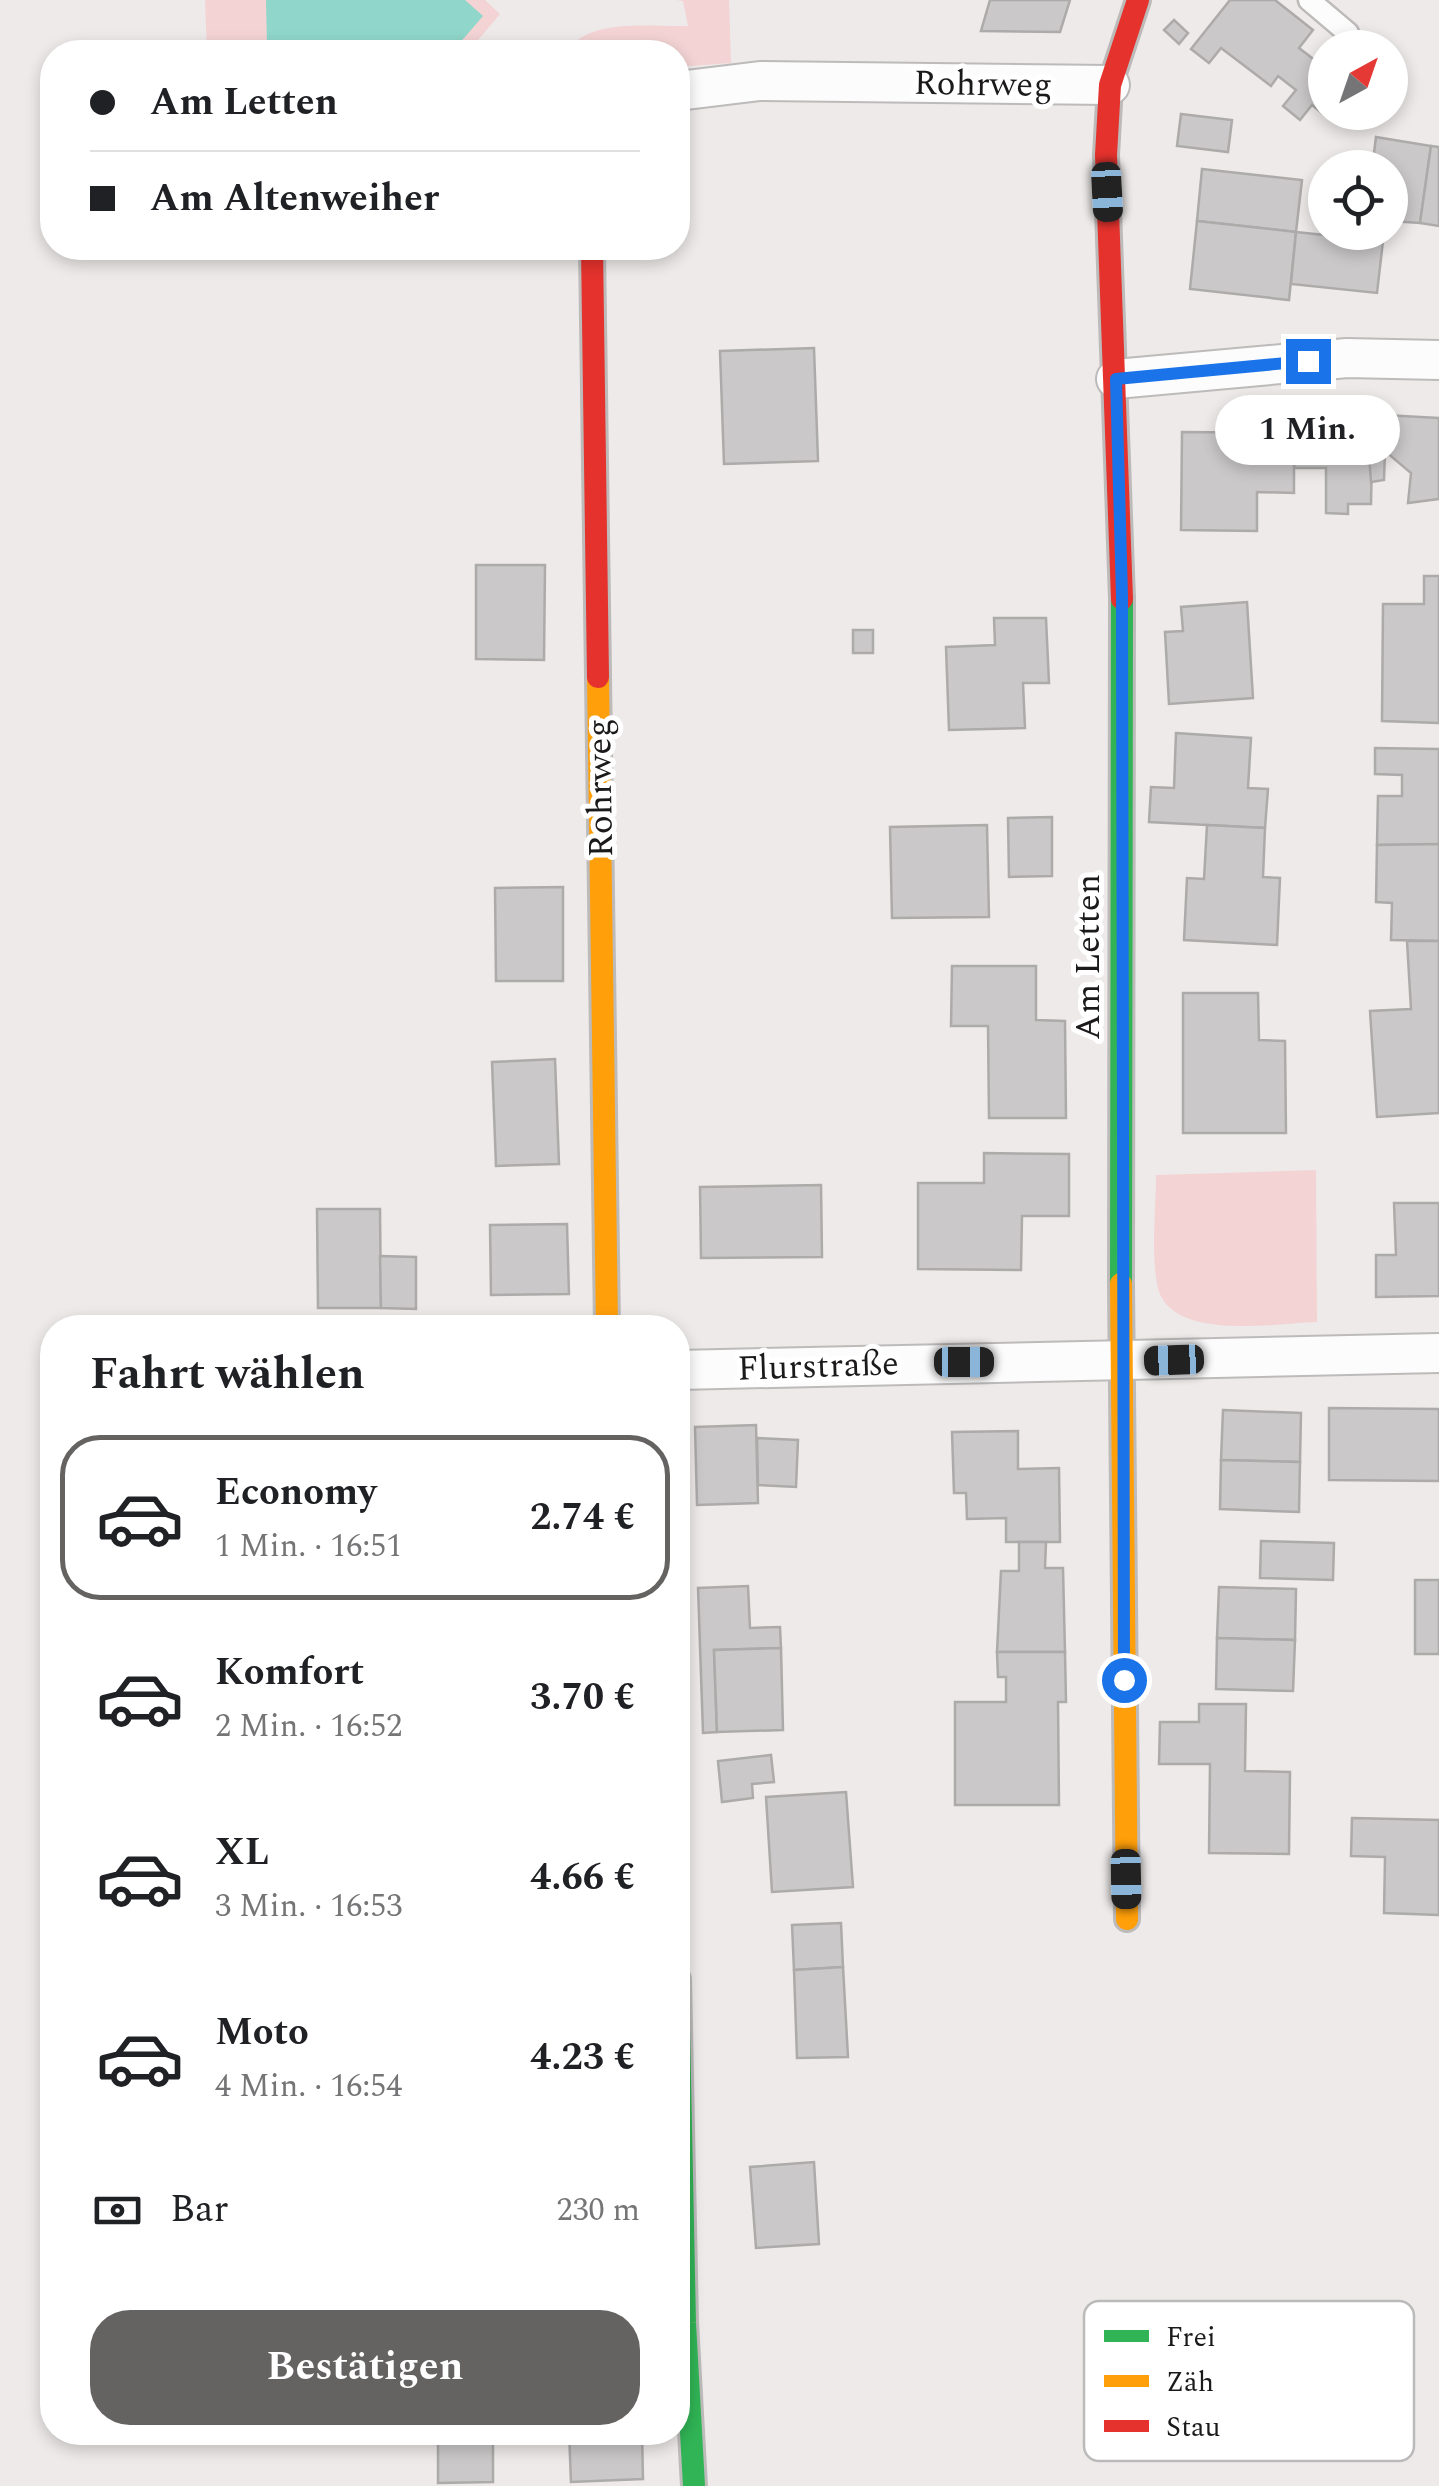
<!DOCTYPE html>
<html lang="de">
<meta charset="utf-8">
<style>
:root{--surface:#fff;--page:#f2f2f2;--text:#202124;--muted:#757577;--line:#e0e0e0;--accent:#656262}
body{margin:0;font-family:Spectral,serif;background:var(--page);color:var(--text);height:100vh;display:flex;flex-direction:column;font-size:38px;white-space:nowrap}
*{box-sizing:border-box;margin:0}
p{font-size:32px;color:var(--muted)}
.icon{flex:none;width:55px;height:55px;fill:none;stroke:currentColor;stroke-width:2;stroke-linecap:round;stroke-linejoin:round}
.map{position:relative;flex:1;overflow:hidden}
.details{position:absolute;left:40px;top:1315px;width:650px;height:1130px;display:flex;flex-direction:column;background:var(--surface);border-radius:40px;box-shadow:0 5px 15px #0003}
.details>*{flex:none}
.top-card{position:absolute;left:40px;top:40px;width:650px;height:220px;border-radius:40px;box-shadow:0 5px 15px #0003;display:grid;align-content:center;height:220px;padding:0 50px;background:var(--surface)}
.needle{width:65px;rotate:40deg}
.tools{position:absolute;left:1308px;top:30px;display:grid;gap:20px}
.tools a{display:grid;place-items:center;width:100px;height:100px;border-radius:50%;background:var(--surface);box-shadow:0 5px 15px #0003;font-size:50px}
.end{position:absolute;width:45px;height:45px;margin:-22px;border:12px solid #1a73e8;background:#fff;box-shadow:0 0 0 5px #fff}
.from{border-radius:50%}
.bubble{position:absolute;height:70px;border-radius:35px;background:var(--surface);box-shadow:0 5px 15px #0003;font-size:32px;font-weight:700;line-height:70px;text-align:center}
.car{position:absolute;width:30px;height:60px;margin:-30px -15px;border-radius:12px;box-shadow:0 0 8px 2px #0007;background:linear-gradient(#222 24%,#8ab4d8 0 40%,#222 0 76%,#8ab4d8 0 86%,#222 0)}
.top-card b{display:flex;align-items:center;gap:35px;height:95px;font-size:38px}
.top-card b+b{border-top:2px solid var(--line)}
.top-card i{width:25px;height:25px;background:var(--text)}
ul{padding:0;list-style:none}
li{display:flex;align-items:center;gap:30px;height:165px;margin:0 20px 15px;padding:0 30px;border:5px solid transparent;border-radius:40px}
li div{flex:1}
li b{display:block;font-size:38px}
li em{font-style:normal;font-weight:700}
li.on{border-color:var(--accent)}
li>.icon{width:90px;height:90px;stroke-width:1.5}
h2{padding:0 50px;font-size:45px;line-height:120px}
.pay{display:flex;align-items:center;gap:25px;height:110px;padding:0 50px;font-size:38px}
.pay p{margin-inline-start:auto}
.action{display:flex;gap:20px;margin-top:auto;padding:20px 50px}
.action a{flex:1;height:115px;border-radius:40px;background:var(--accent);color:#fff;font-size:40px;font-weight:700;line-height:115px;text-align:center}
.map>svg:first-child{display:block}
</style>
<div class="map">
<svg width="1439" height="2486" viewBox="0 0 1439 2486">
<rect width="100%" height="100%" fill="#eeeaea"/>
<g fill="#f3d3d3">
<path d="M205,0h280l15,14 -32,38h-261z"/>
<path d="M676,0h53l2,63 -53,4v-15h-94l-9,-10c28,-23 78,-15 113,-16l-5,-25z"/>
<path d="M1316,1170l1,152c-42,1 -150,21 -160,-38 -6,-34 -1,-75 -1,-109z"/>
</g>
<path fill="#90d6ca" d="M266,0h199l18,16 -31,36 -185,-7z"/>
<g fill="#cac8c8" stroke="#adaaaa" stroke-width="2.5">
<path d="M990,0h80l-10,32 -79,-1z"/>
<path d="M1230,0h45l38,30 -14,18 26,20 2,49 -15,-12 -12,15 -17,-14 13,-16 -18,-14 -7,10 -50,-38 -12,15 -18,-14z"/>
<path d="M1174,20l14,13 -9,11 -15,-14z"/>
<path d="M1181,114l51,6 -4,32 -51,-6z"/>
<path d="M1376,137l55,9 -11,77 -30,-2v-53h-18z"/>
<path d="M1431,146l8,1v79l-19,-3z"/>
<path d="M1202,169l100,11 -6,52 -99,-11z"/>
<path d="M1197,221l99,11 -7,68 -99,-11z"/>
<path d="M1296,232l87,9 -6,52 -86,-9z"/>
<path d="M814,348l4,113 -94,3 -4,-113z"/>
<path d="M1294,413h62l-1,43h17l-1,48h-23v10l-22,-1v-45h-32z"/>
<path d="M1366,414l73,4v81l-31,4 3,-30 -26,-22 -1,29 -13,2z"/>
<path d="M1182,432l112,1v60l-37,-1v39l-76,-1z"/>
<path d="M476,565h69l-1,95 -68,-1z"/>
<path d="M1424,576h15v147l-57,-2 1,-117h41z"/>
<path d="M1247,602l6,96 -84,6 -4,-72 18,-1 -2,-24z"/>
<path d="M994,618h52l3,65h-26l2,45 -76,2 -3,-83 49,-2z"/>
<rect x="853" y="630" width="20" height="23"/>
<path d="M1176,733l75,5 -3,50 20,1 -3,39 -116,-6 2,-35 23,1z"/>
<path d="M1375,748l64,1v95l-62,1 1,-49h24v-21l-27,-1z"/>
<path d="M1052,817v59l-43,1 -1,-59z"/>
<path d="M987,825l2,92 -97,1 -2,-91z"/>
<path d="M1207,825l58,3 -2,49 17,1 -3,67 -93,-5 3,-62 17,1z"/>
<path d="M1439,844v97l-48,-1 1,-37 -16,-1 1,-57z"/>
<path d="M563,887v94h-67l-1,-93z"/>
<path d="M1407,941h32v172l-62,4 -7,-106 41,-2z"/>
<path d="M952,966h84v54l29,1 1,97h-77l-1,-92h-37z"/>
<path d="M1183,993h75l1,47 26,1 1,92h-103z"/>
<path d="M555,1059l4,105 -63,2 -4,-104z"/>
<path d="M984,1153l85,1v62h-47l-1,54 -103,-1v-86h66z"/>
<path d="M821,1185l1,72 -121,1 -1,-71z"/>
<path d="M1394,1203h45v93l-63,1v-42h20z"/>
<path d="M317,1209h63l1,99h-63z"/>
<path d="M567,1224l2,70 -78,1 -1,-70z"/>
<path d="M380,1256l36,1v52l-35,-1z"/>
<path d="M1329,1408l110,1v72l-110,-1z"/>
<path d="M1223,1410l78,3 -1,49 -79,-2z"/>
<path d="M756,1425l2,78 -61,2 -2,-78z"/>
<path d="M1018,1431v38l41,-1 1,74h-54v-24l-39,1 -1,-26h-12l-2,-61z"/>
<path d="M757,1438l41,2 -2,47 -38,-2z"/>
<path d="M1221,1460l79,2 -1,50 -79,-3z"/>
<path d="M1261,1541l73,2 -1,37 -73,-2z"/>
<path d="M1019,1542h27l-1,26h18l2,84h-68l4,-81h18z"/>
<rect x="1415" y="1580" width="24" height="74"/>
<path d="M748,1586l2,42 30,-1 1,21 -67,2 3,82 -14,1 -5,-145z"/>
<path d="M1219,1587l77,2 -1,51 -78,-2z"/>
<path d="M1217,1638l78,2 -2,51 -77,-2z"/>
<path d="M781,1648l2,82 -66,2 -3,-82z"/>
<path d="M997,1652h68l1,50h-8l1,103h-104v-103h51v-25h-8z"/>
<path d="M1199,1704h47l-1,67 45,1 -1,82 -80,-1 1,-89h-51l1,-42h39z"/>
<path d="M771,1755l3,27 -22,2 1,14 -31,4 -4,-41z"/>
<path d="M846,1792l7,95 -81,5 -6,-95z"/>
<path d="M1352,1818l87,2v95l-55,-2 1,-56 -34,-1z"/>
<path d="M841,1923l2,44 -49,3 -2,-45z"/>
<path d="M843,1967l5,90 -51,1 -3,-88z"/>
<path d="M814,2162l5,82 -63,4 -6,-81z"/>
<path d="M438,2432h55v50l-55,1z"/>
<path d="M569,2432h73l1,47 -72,3z"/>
</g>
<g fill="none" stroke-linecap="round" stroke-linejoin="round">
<defs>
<path id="lane" d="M1309,0l39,33"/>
<g id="street">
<path d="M678,91l82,-10 350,4"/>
<path d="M1116,379l231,-21 92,2"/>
<path d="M678,1370l761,-17"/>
</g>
<g id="fast">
<path d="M1121,1284l1,-685"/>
<path d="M678,1979l7,344 9,163"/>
</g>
<g id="slow">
<path d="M598,677l9,651"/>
<path d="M1121,1284l6,635"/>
</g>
<g id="jam">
<path d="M592,248l6,429"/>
<path d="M1122,599l-16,-444 4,-70 28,-85"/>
</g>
</defs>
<use href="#lane" stroke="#bdbaba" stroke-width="25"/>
<use href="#street" stroke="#bdbaba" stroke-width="42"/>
<use href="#fast" stroke="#bdbaba" stroke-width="28"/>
<use href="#slow" stroke="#bdbaba" stroke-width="28"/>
<use href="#jam" stroke="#bdbaba" stroke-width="28"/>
<use href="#lane" stroke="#fcfcfc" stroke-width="20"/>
<use href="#street" stroke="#fcfcfc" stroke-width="38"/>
<use href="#fast" stroke="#30b455" stroke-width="22"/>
<use href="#slow" stroke="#ff9f0a" stroke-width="22"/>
<use href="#jam" stroke="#e5322d" stroke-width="22"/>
</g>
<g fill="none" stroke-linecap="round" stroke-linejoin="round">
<path stroke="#1a73e8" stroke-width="12" d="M1124,1680l-2,-1084 -6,-217 192,-18"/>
</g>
<g text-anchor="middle" stroke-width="10" stroke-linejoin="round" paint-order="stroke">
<g font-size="35" fill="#1b1919" stroke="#fff">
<text transform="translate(983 83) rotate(1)" y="12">Rohrweg</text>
<text transform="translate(599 788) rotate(-91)" y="12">Rohrweg</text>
<text transform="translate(1087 957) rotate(-90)" y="12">Am Letten</text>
<text transform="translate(818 1365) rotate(-2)" y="12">Flurstraße</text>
</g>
</g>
<rect x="1084" y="2301" width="330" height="160" rx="15" fill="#fff" stroke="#bbbaba" stroke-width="2.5"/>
<rect x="1104" y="2330" width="45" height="12" fill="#30b455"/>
<rect x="1104" y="2375" width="45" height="12" fill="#ff9f0a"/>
<rect x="1104" y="2420" width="45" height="12" fill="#e5322d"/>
<g font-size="28" fill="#1b1919">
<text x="1166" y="2346">Frei</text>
<text x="1166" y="2391">Zäh</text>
<text x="1166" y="2436">Stau</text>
</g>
</svg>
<div class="tools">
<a><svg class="needle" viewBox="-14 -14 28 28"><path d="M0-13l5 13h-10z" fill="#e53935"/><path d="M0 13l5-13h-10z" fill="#757577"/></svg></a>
<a><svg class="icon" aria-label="locate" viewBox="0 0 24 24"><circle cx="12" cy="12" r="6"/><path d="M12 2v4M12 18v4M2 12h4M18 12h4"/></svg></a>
</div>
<i class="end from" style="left:1124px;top:1680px"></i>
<i class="end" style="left:1308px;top:361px"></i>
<div class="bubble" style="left:1215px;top:395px;width:185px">1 Min.</div>
<i class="car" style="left:1107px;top:192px;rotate:177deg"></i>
<i class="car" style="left:1174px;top:1360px;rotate:268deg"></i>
<i class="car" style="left:964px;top:1362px;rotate:90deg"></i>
<i class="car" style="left:1126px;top:1879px;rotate:179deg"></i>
<div class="top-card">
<b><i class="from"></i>Am Letten</b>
<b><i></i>Am Altenweiher</b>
</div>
<section class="details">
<h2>Fahrt wählen</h2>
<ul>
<li class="on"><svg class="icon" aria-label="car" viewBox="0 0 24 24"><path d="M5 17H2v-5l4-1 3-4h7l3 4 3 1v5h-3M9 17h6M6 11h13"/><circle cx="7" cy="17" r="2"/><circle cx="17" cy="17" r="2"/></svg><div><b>Economy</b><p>1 Min. · 16:51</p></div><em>2.74 €</em></li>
<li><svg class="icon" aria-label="car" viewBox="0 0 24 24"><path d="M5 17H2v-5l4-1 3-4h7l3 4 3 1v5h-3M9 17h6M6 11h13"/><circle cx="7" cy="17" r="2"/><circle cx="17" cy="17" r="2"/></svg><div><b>Komfort</b><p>2 Min. · 16:52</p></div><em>3.70 €</em></li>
<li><svg class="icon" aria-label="car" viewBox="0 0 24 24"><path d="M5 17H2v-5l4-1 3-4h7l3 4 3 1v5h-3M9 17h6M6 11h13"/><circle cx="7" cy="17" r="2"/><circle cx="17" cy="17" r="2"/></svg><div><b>XL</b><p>3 Min. · 16:53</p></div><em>4.66 €</em></li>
<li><svg class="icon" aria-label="car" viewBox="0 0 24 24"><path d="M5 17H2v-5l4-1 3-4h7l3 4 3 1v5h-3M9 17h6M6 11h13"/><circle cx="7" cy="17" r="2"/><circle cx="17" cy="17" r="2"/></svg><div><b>Moto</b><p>4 Min. · 16:54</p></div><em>4.23 €</em></li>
</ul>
<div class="pay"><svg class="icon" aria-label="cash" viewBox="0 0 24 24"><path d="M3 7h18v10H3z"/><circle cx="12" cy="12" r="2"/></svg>Bar<p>230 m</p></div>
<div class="action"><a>Bestätigen</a></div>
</section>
</div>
